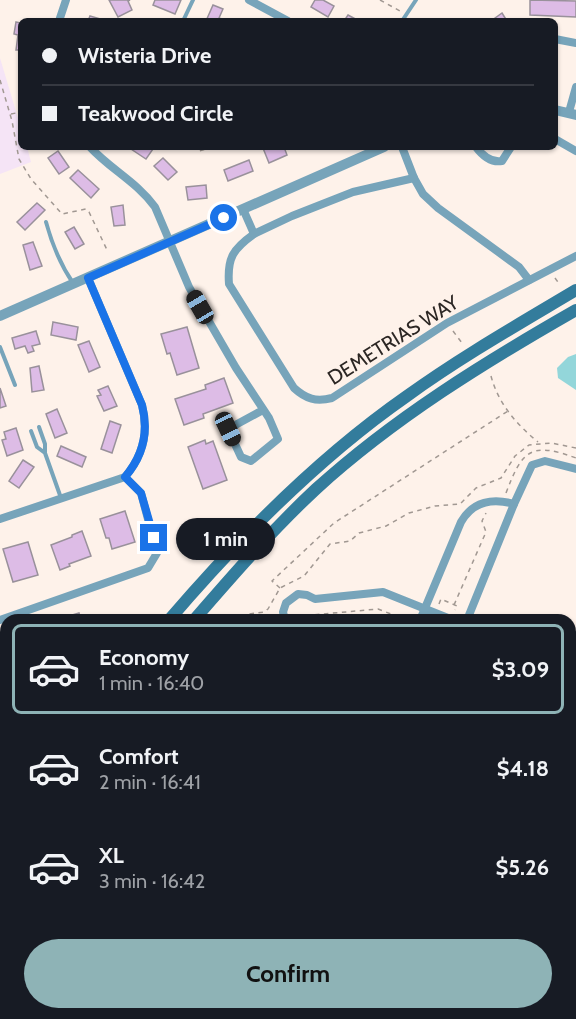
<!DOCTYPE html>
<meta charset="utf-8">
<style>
:root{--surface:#171b24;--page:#242831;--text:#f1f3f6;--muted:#9ea1a6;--line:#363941;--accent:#8eb3b6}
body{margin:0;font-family:Cabin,sans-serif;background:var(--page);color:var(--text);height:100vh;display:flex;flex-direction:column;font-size:22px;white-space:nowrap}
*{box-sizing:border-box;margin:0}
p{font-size:20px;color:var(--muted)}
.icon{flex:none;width:33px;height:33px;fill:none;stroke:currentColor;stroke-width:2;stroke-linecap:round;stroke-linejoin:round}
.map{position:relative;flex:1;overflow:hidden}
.side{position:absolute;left:0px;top:614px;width:576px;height:406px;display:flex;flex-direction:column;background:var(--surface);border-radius:18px 18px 0 0;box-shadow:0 2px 4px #0004}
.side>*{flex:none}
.hud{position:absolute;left:18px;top:18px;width:540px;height:132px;border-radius:9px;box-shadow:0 2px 4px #0004;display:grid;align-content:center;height:132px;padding:0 24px;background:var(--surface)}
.end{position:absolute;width:27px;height:27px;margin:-14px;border:8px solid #1a73e8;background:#fff;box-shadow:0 0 0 3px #fff}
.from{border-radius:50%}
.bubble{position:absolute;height:42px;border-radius:21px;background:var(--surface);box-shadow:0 2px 4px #0004;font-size:20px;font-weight:700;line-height:42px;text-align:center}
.car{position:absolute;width:18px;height:36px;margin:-18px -9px;border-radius:8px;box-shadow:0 0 4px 2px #0007;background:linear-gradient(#222 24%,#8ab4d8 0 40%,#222 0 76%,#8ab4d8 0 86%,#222 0)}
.hud b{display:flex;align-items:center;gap:21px;height:57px;font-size:22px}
.hud b+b{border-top:2px solid var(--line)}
.hud i{width:15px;height:15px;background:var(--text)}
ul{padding:10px 0 0;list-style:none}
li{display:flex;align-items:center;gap:18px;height:90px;margin:0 12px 9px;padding:0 12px;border:3px solid transparent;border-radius:9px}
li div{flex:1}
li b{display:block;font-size:22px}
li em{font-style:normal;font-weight:700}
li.active{border-color:var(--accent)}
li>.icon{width:54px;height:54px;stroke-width:1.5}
.cta{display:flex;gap:12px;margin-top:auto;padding:12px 24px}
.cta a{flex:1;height:69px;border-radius:36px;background:var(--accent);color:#111;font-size:24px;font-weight:700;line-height:69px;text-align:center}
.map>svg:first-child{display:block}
</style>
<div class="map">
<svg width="576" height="1019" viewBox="0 0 576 1019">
<rect width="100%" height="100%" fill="#fef2ea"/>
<path fill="#f5e4f6" d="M0,58l21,70v19h6l4,15 -31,12z"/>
<g fill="#9eccaa">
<path d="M0,694l6,1v32l-6,8z"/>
<path d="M319,1014h75l11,5h-75z"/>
<path d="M450,1014h102l11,5h-102z"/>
</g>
<path fill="#93d6da" d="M576,354v36l-18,-12 -1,-10 11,-11z"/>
<g fill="#ddbce6" stroke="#99919b" stroke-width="1.5">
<path d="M109,0h21l-2,1 4,9 -14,7z"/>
<path d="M155,0h26l-6,14 -22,-9z"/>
<path d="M315,0h8l11,6 -6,11 -17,-10z"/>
<path d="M530,0l46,1v16l-46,-2z"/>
<path d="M213,5l10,4 -4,9 3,1 -1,2h-15z"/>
<path d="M502,13l5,8h-16z"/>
<path d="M348,15l11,6h-15z"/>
<path d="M90,16l17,5h-19z"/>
<path d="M16,22l5,1v27h-5l2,-15 -4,-1z"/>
<path d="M128,147h22l3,2 -7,10z"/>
<path d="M271,147l1,2 12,-2 3,8 -18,8 -6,-15z"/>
<path d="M58,151l11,16 -10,7 -11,-16z"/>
<path d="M163,158l14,14 -9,8 -14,-14z"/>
<path d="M249,160l4,11 -25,10 -4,-11z"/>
<path d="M78,170l21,19 -8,9 -21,-20z"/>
<path d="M206,185l1,13 -19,2 -2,-13z"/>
<path d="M37,203l8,7 -20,20 -8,-8z"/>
<path d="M123,205l2,20 -11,1 -3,-19z"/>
<path d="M74,227l10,17 -9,5 -10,-17z"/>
<path d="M33,242l9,24 -12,4 -7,-25z"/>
<path d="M53,322l25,5 -2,13 -25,-5z"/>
<path d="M187,327l12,41 -22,7 -7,-22 -3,1 -6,-20z"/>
<path d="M36,331l4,13 -8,2 2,5 -6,2 -3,-7 -10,3 -3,-11z"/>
<path d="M89,341l11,26 -11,5 -11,-27z"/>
<path d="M39,366l5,24 -12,2 -2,-24z"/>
<path d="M224,378l9,25 -30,11 1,4 -20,7 -9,-26 31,-10 -1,-4z"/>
<path d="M108,386l9,20 -13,5 -7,-15 4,-1 -3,-5z"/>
<path d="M0,388l6,18 -6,2z"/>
<path d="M57,409l10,24 -12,5 -9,-24z"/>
<path d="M110,421l11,4 -9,28 -11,-4z"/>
<path d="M16,428l7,22 -16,6 -5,-16 4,-1 -2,-7z"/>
<path d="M205,440l1,4 7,-3 14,39 -24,9 -15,-42z"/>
<path d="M61,446l25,11 -4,10 -25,-11z"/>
<path d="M23,460l11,7 -15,21 -10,-7z"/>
<path d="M125,511l10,31 -23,7 -3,-11h-3l-6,-19z"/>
<path d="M82,531l9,25 -22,8 1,2 -10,4 -9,-25 21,-8v-2z"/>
<path d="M28,542l10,33 -25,7 -10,-33z"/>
<path d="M79,613l2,7h-25z"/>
<path d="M570,824l6,3v19l-6,-2z"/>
<path d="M570,872l6,2v20l-6,-3z"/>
<path d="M570,917l6,3v25l-6,-2z"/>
<path d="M79,1014h27l9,3 -1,2h-33l-4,-1z"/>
<path d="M206,1014h20l-3,5h-19z"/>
<path d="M244,1014h20l-2,5h-20z"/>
</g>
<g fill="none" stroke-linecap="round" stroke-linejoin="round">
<g stroke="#a19892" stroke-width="1.5" stroke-dasharray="4.5 4.5" stroke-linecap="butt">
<path d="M380,0l20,11"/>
<path d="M0,80l12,41 7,38 12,20 31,35 24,-5 3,3 19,40"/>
<path d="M11,114l10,-2"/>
<path d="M192,147l7,4 14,-4"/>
<path d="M555,278l5,7"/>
<path d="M453,331l9,12"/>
<path d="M491,376c7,27 25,48 47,66"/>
<path d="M506,493c16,-42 24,-52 70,-35"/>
<path d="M280,588l-8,-7 62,-58 174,-112"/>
<path d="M439,604l2,-5 16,7 -2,4"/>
<path d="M454,605l32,-73 -4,-11 4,-8"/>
<path d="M243,620l6,-6 15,-2 4,-3 12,-21 24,-12 26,-32 20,-3 9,-8 27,-7 23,-13 26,-7 25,-2 16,-16 25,-10 14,-22 14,-11 22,-2 25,5"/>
<path d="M301,620v-4l77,-7 29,11"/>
<path d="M543,620l13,-4 13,4"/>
<path d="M570,693l5,-13"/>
</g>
<g stroke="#77a4ba" stroke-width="4">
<path d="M183,21l10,-21"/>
<path d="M402,21l14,-21"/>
<path d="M46,222c6,22 14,42 27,61"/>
<path d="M0,347l15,38"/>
<path d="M39,427l6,17v8"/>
<path d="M31,431l6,16 8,6 16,45"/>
<path d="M570,861l6,2"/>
<path d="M570,949l6,2"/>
</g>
<g stroke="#77a4ba" stroke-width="8">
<path d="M249,0l39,21"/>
<path d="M59,21l7,-21"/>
<path d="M555,39l21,4"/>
<path d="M569,112l7,-25"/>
<path d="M555,139l21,12"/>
<path d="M90,147c20,22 47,35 65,60l34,80 47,81 33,50 9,21 -27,22 -10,-4 -13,-28 35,-19"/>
<path d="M402,147l12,31 9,16 15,14 81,59 10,13"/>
<path d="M476,147c6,8 15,16 26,14l9,-14"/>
<path d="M243,209l11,25c-21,15 -27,24 -25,50l65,104c12,11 22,14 38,10l115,-75 129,-67"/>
<path d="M254,234l38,-18 61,-24 61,-14"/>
<path d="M0,519l125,-42c18,-21 24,-45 17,-72l-54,-127"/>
<path d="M0,620l148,-52 9,-15 -16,-60 -16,-16"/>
<path d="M285,620l-2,-8 3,-9 12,-9 9,1 8,4 68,-7 70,28"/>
<path d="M420,620l41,-98c12,-21 32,-24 53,-18"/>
<path d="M467,620l47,-116 18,-39 13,-4 31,8"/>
<path d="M570,631l6,7"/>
<path d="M570,669l6,-14"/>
<path d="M570,906l6,2"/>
<path d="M0,931l6,4"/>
<path d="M570,982l6,-14"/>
<path d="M134,1014l6,5"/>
<path d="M298,1014l11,5"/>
<path d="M287,1019l2,-5"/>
</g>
<g stroke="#77a4ba" stroke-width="10">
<path d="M555,110l21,5"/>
<path d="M0,316l384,-169"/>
<path d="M570,776l6,2"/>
<path d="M570,796l6,2"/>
</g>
<g stroke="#337c9c" stroke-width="12">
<path d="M169,620c71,-83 149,-162 238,-224 54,-39 112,-72 169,-106"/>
<path d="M194,620c39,-45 79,-91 122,-131 78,-71 169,-127 260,-179"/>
<path d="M0,869l6,-11"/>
</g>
<defs>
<g id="rail">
<path d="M0,819l6,3"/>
<path d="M414,1014l11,5"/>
<path d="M429,1014l11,5"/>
</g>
</defs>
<use href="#rail" stroke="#7e7671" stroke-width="5"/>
<use href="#rail" stroke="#fef2ea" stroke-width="3" stroke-dasharray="9" stroke-linecap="butt"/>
<path stroke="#337c9c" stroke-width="12" d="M0,831l6,-10"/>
</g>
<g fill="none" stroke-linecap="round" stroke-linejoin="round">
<path stroke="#1a73e8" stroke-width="8" d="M154,538l-13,-45 -16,-16c18,-21 24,-45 17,-72l-54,-127 136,-60"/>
</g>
<g text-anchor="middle" stroke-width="5" stroke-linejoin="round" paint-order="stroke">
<g font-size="20" fill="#2c2724" stroke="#fef2ea">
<text transform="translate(393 340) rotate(-32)" y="7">DEMETRIAS WAY</text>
</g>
</g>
</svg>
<i class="end from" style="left:224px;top:218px"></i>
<i class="end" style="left:154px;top:538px"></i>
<div class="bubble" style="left:176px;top:518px;width:99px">1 min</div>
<i class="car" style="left:200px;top:307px;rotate:330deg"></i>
<i class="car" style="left:228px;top:429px;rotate:155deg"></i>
<div class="hud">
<b><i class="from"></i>Wisteria Drive</b>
<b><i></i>Teakwood Circle</b>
</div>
<section class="side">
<ul>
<li class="active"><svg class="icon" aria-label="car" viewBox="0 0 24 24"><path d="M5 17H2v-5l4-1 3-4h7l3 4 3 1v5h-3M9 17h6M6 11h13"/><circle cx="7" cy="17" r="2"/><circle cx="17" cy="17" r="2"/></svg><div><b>Economy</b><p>1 min · 16:40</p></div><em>$3.09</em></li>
<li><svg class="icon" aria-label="car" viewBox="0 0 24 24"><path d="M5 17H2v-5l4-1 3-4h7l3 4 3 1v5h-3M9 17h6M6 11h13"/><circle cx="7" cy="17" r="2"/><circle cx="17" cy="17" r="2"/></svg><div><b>Comfort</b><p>2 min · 16:41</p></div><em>$4.18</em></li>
<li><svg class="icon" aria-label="car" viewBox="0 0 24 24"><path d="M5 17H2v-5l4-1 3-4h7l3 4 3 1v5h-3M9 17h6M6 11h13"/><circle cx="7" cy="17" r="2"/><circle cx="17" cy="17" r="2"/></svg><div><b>XL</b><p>3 min · 16:42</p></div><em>$5.26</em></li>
</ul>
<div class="cta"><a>Confirm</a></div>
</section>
</div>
